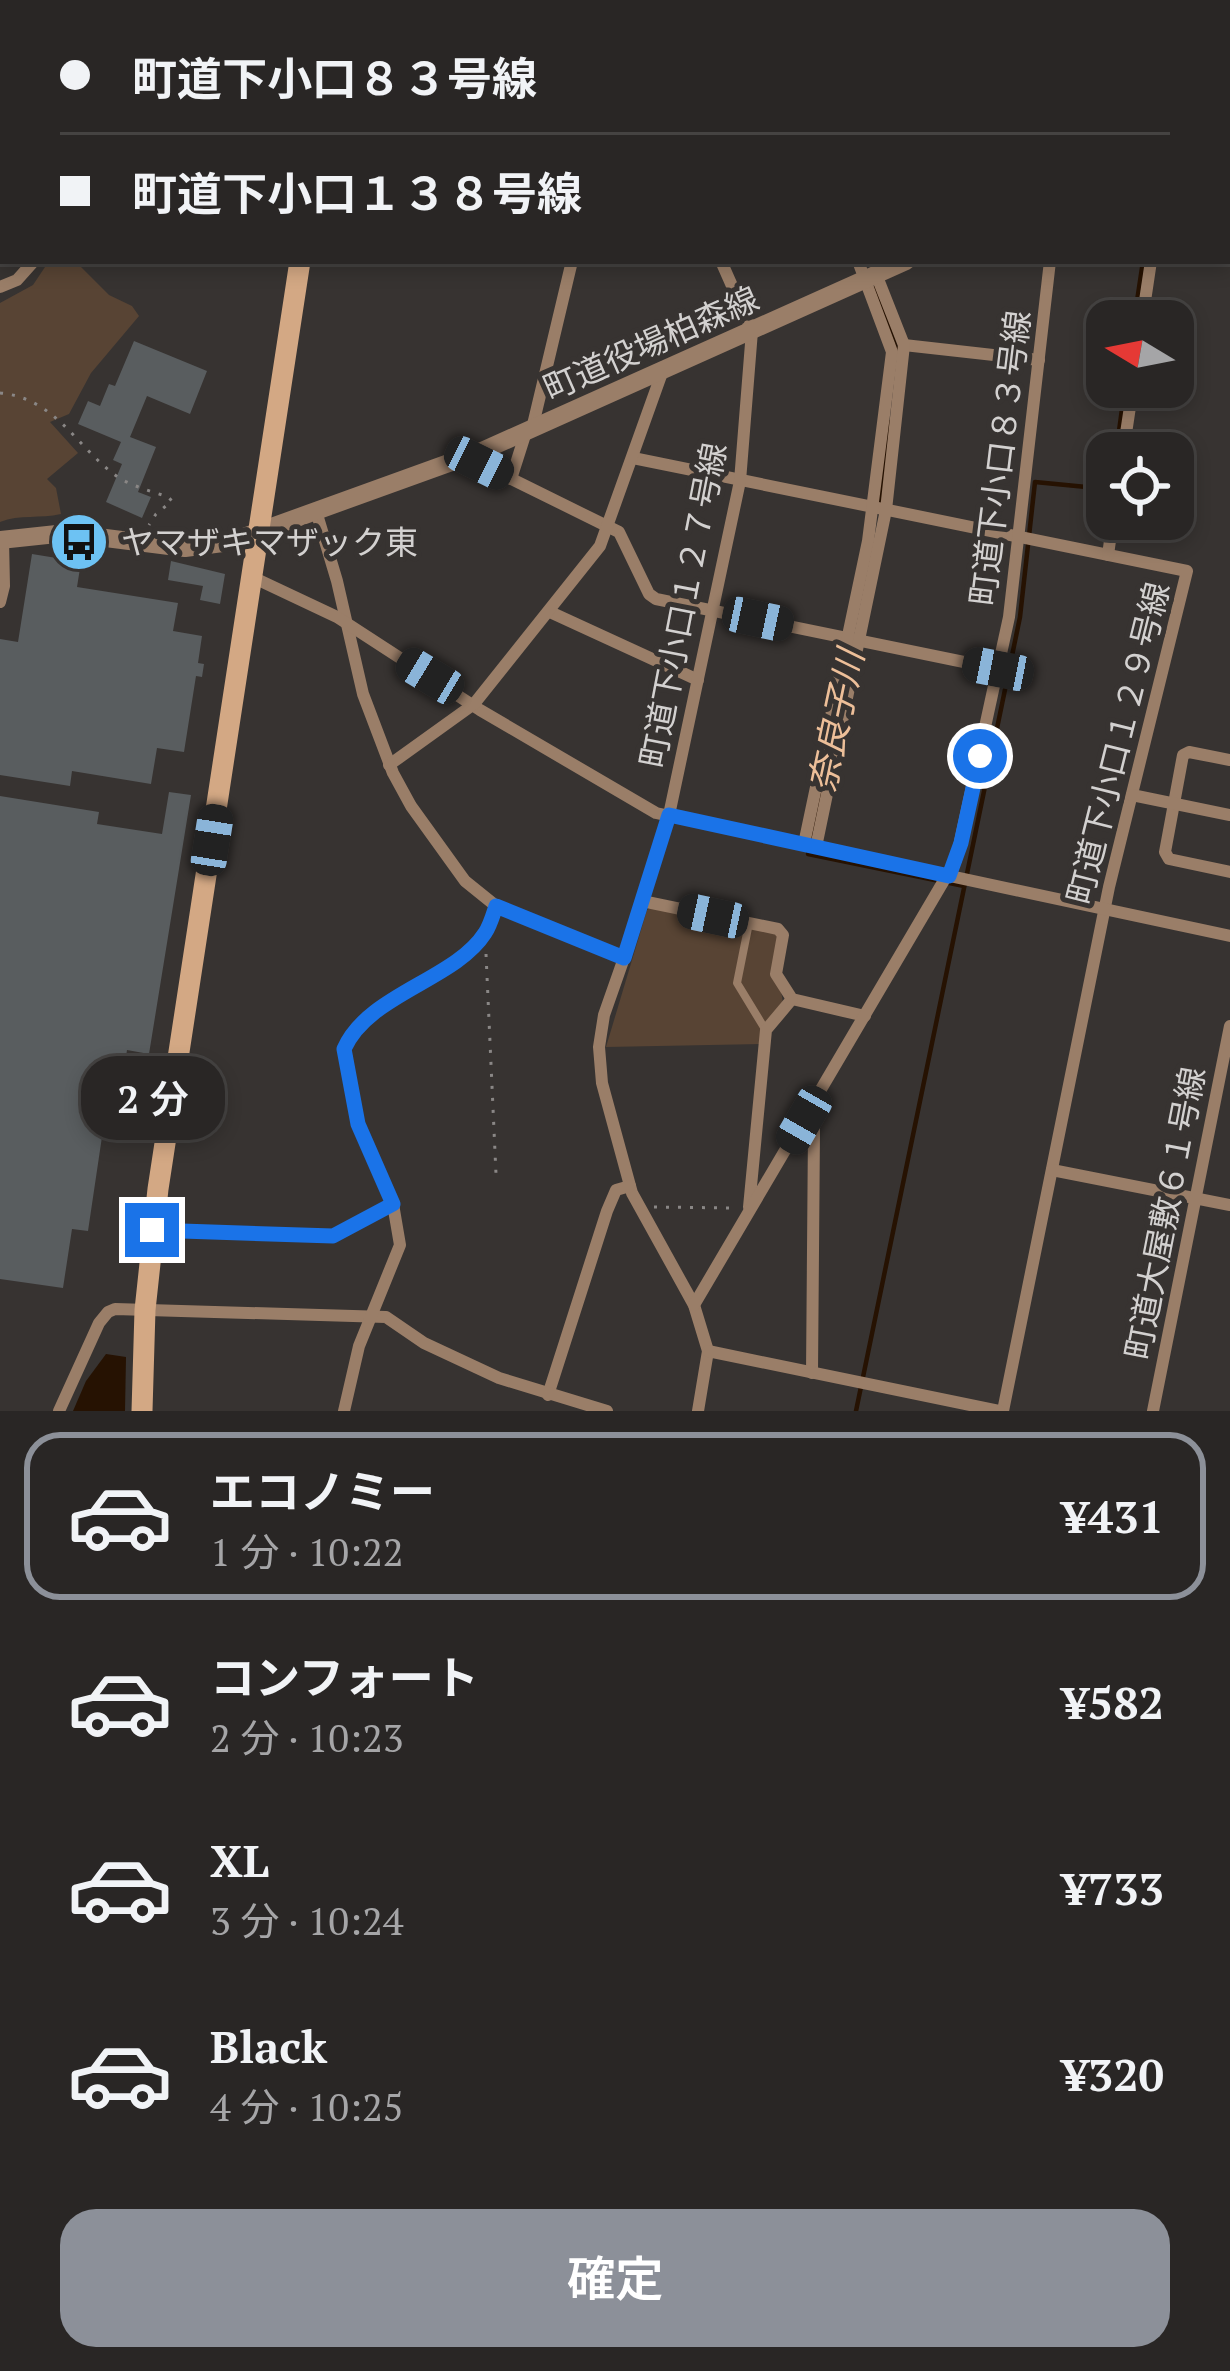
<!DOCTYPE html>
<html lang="ja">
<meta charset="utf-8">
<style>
:root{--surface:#292625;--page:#312e2d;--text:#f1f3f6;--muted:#a5a5a7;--line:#454342;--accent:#8c9099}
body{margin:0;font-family:"PT Serif","Noto Sans JP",serif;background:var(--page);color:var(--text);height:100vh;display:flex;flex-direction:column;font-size:45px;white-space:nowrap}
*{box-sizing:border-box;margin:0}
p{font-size:39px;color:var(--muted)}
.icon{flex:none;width:66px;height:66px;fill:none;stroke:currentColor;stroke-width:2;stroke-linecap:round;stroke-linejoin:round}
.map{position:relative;height:1411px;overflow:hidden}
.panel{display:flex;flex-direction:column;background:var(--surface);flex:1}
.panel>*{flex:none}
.hud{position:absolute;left:0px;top:0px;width:1230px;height:264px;box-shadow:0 6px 18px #0003,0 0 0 3px var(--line);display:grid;align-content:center;height:264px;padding:0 60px;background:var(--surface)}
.needle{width:78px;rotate:280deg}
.controls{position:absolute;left:1086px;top:300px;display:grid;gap:24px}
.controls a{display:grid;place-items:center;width:108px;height:108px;border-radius:24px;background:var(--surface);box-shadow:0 6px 18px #0003,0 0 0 3px var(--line);font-size:60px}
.end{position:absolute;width:54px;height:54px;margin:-27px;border:15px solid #1a73e8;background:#fff;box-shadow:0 0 0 6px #fff}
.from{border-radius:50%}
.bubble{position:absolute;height:84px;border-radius:36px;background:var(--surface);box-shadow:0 6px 18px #0003,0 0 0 3px var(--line);font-size:39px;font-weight:600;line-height:84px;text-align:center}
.car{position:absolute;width:36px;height:72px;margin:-36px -18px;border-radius:15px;box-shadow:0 0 9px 3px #0007;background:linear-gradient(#222 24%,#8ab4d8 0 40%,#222 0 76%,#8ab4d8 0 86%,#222 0)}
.hud b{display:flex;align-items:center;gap:42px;height:114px;font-size:45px}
.hud b+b{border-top:3px solid var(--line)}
.hud i{width:30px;height:30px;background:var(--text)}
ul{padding:21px 0 0;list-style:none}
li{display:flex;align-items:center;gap:36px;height:168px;margin:0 24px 18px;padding:0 36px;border:6px solid transparent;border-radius:36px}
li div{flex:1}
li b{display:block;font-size:45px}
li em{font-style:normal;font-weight:600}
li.on{border-color:var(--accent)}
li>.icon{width:108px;height:108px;stroke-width:1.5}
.button{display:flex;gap:24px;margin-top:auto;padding:24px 60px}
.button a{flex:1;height:138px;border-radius:36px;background:var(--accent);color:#fff;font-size:48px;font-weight:600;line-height:138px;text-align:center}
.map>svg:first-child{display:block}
</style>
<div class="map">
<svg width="1230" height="1411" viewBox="0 0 1230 1411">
<rect width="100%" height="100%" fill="#373331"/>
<g fill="#584434">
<path d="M49,261h26l34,34 23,11 7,10 -48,57 -22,41 -19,8 28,31 -31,26 9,9 5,26c-21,5 -41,0 -61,8v-219l33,-18z"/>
<path d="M652,907l124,27 3,5 -7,35c21,33 7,39 -10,70l-156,3 41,-137z"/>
</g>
<path fill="#261202" d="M106,1354l20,3 -1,54h-52l13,-30z"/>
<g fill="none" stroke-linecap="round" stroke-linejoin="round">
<g stroke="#261202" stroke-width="4.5">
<path d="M1035,3l1,-3"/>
<path d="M875,288l22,63"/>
<path d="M1134,321l9,-60"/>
<path d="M1116,453l9,-66"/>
<path d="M880,506l9,-84"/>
<path d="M821,793l-13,61 156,32"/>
<path d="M856,1411l164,-794 15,-135 72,7"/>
</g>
</g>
<g fill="#595d5f">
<path d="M134,341l73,30 -17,43 -43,-18 -17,41 26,10 -18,45 13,5 -9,21 -36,-16 16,-38 -9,-4 8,-18 -43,-18 10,-23 12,5 9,-22 6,2z"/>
<path d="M32,554l49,8 -4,25 101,16 -5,28 29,5 -4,27 6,1 -2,13 -6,-1 -12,76 -27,-4 -6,36 -79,-13 -2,15 -70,-11v-136l18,3z"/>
<path d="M171,561l54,13 -5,30 -20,-4 3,-14 -35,-6z"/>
<path d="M169,792l22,3 -42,259 -22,-4 -4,27 -12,-1 -23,155 -16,-2 -9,59 -63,-9v-483l99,16 -2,12 65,10z"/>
</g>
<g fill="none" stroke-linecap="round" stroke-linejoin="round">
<g stroke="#8a8786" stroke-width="3" stroke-dasharray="3 9" stroke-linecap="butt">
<path d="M0,393c55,5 77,54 115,82 15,11 36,16 53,22l4,4 -16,13 -7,11"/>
<path d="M486,954l10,220"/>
<path d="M654,1207l80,1"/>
</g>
<path stroke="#9a7e68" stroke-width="8" d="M749,923l-12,60 28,46"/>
<g stroke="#9a7e68" stroke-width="12">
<path d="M763,0l1,3"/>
<path d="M229,3l1,-3"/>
<path d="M727,3l2,-3"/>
<path d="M0,121l3,2"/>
<path d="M0,287l17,-7 17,-19"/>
<path d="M1142,321l9,-60"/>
<path d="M904,345l135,15"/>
<path d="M532,429l40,-168"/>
<path d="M1123,453l10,-66"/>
<path d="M476,454l3,9 140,69 30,62 7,5 342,70"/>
<path d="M633,458l554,113 -78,316 -106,524"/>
<path d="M511,479l15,-47"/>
<path d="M316,511l21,70 26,113 30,79 18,33 54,75 31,25 128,52 -20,57 -5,32 3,36 30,110 62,112 14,46 -10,60"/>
<path d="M1108,555l5,-36"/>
<path d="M252,577l85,40 143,93 176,103 574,123"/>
<path d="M0,602l4,-16 -1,-46"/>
<path d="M550,612l148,68"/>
<path d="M1230,760l-41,-8 -6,3 -18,97 4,7 61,13"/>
<path d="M389,765l85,-61 126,-158 63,-176"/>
<path d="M1132,795l98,20"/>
<path d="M804,844l64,-303 24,-189 -34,-91"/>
<path d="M816,847l70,-337 18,-165 -28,-71"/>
<path d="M642,901l136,28 5,6 -7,39 16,25 73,17"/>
<path d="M624,958l45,-143 71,-334 12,-150 -31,-70"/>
<path d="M804,1120l10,9 -2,244"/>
<path d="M1052,1170l178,35"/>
<path d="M749,1207l17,-177 26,-31"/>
<path d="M152,1230l181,6 60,-32"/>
<path d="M694,1305l262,-445 53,-243 41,-356"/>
<path d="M708,1351l291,60"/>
<path d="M548,1395l59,-184 9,-21 14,-4"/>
<path d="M59,1411l40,-88 9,-11 7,-3 271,8 38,26 75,35 108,33"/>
<path d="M344,1411l15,-65 41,-101 -7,-41 -35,-80 -13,-75c22,-55 110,-69 141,-116 4,-7 7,-18 10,-27"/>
<path d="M1153,1411l77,-385"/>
</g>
<g stroke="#9a7e68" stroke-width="18">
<path d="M1137,3l1,-3"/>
<path d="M0,540l66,-7 119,15 45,-6 252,-91 424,-190"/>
</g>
<g stroke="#d3a884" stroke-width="21">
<path d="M342,3v-3"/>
<path d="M142,1411l3,-101 13,-121 142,-928"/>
</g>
</g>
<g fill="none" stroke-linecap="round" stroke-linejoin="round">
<path stroke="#1a73e8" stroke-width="15" d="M152,1230l181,6 60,-32 -35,-80 -14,-75c24,-55 111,-69 141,-116 5,-7 8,-18 11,-27l128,52 45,-143 280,61 12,-33 19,-87"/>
</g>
<defs>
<symbol id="bus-disc" viewBox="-11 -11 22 22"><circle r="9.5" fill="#6dc2f3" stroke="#373331"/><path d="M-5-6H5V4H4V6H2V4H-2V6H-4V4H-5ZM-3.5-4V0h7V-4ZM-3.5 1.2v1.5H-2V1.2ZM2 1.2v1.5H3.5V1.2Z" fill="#111"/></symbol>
</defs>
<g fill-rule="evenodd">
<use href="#bus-disc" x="46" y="509" width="66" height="66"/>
</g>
<g text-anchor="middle" stroke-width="10" stroke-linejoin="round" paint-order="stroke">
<g font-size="33" fill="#d3d1d0" stroke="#373331">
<text transform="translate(651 343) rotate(-24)" y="12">町道役場柏森線</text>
<text transform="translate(1000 458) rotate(-83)" y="12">町道下小口８３号線</text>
<text transform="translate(683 605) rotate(-79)" y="12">町道下小口１２７号線</text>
<text transform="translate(1118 743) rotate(-76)" y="12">町道下小口１２９号線</text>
<text transform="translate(1165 1213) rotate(-79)" y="12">町道大屋敷６１号線</text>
</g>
<g font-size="33" fill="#d3d1d0" stroke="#373331" text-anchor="start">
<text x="121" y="554">ヤマザキマザック東</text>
</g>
<g font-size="36" font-style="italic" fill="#edbf99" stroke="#373331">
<text transform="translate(836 721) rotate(-78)" y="13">奈良子川</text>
</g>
</g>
</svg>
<div class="controls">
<a><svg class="needle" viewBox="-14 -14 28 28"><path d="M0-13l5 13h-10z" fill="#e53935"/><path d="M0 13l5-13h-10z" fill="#a5a5a7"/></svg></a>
<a><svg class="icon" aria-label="locate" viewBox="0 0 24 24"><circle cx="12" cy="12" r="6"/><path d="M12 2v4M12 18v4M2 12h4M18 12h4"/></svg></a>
</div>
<i class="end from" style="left:980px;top:756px"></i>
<i class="end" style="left:152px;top:1230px"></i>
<div class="bubble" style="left:81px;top:1056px;width:144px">2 分</div>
<i class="car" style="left:479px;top:463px;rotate:116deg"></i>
<i class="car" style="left:758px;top:619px;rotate:102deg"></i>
<i class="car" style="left:998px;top:669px;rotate:281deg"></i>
<i class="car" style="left:430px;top:676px;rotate:301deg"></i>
<i class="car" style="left:212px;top:840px;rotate:9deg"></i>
<i class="car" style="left:713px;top:916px;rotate:282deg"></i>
<i class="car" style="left:804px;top:1120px;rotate:210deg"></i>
<div class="hud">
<b><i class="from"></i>町道下小口８３号線</b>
<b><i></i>町道下小口１３８号線</b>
</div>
</div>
<section class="panel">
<ul>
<li class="on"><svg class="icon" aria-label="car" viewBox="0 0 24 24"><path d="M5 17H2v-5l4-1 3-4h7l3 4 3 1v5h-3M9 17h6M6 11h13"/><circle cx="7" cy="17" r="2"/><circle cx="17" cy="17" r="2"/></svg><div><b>エコノミー</b><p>1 分 · 10:22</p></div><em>¥431</em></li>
<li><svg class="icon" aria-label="car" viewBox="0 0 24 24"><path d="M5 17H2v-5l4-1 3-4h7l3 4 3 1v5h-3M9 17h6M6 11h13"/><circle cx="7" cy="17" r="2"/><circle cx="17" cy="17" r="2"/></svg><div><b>コンフォート</b><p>2 分 · 10:23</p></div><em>¥582</em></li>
<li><svg class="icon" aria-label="car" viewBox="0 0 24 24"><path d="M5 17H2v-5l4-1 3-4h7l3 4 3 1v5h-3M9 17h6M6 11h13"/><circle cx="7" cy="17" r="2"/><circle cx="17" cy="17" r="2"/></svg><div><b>XL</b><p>3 分 · 10:24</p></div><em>¥733</em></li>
<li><svg class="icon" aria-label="car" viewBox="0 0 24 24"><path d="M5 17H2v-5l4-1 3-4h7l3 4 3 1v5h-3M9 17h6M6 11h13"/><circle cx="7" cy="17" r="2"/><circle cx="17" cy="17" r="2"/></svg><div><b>Black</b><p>4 分 · 10:25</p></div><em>¥320</em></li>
</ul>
<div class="button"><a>確定</a></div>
</section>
